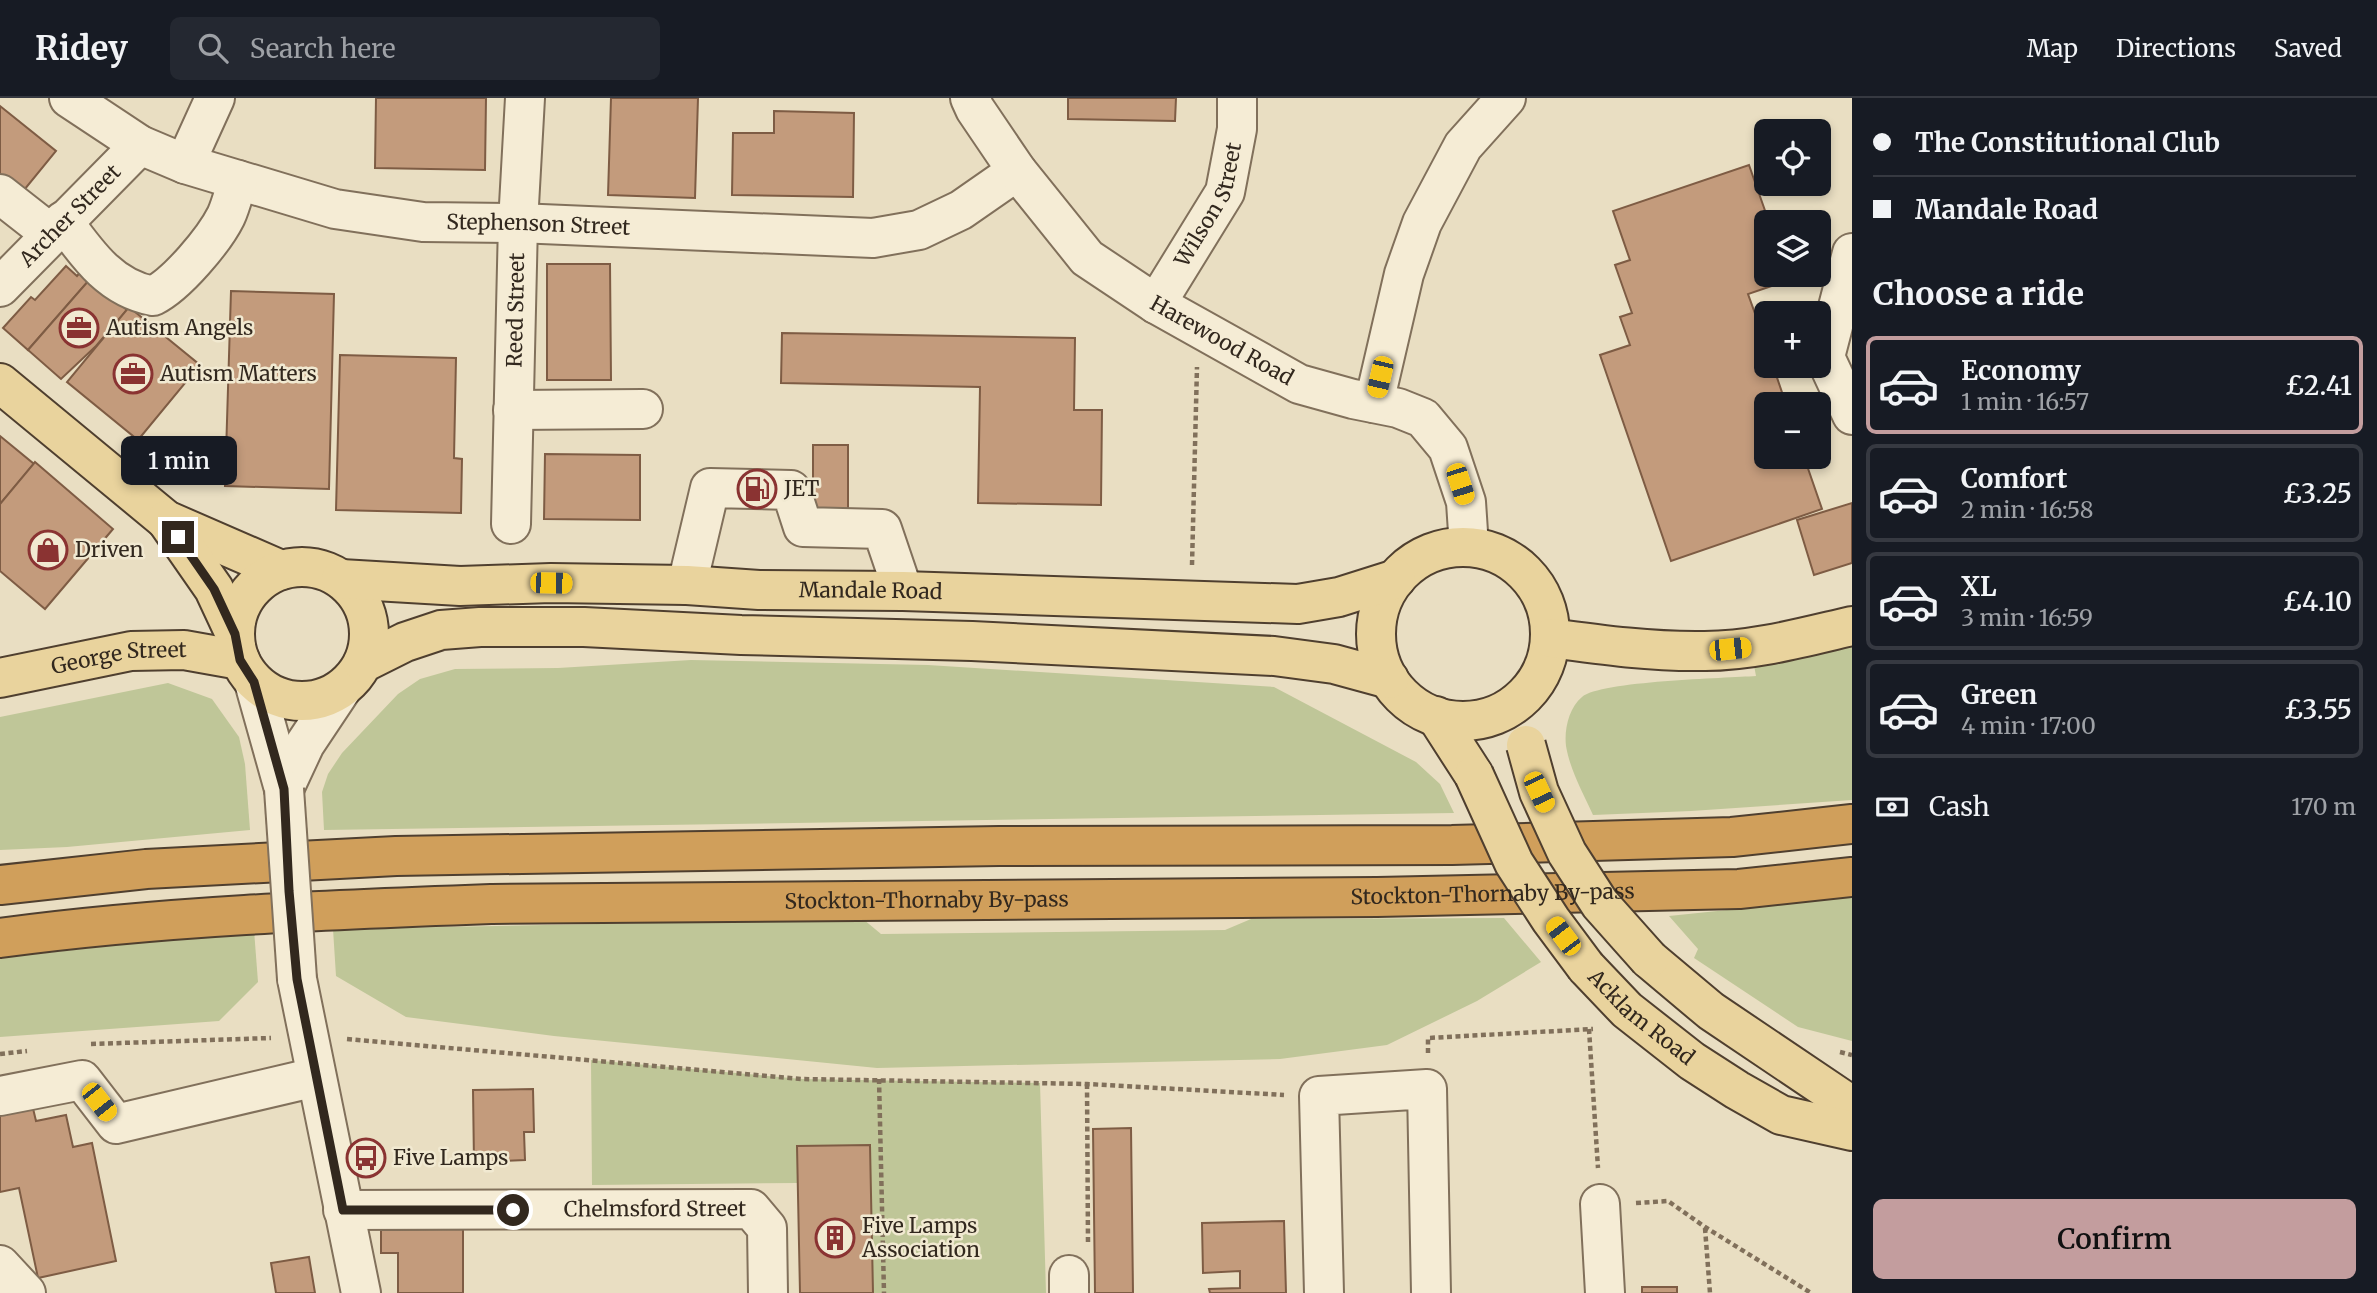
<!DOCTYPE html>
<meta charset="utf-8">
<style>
:root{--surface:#171b24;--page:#242831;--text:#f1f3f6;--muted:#9ea1a6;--line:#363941;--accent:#c39d9e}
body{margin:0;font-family:Merriweather,serif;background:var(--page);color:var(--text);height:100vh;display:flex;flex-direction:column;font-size:26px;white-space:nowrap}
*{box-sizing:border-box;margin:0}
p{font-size:23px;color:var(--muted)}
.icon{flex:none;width:38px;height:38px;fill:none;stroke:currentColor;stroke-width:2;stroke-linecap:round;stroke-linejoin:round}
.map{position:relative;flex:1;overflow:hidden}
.sheet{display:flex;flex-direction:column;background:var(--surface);width:525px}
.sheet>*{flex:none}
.hud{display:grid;align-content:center;height:154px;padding:0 21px;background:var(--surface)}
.fabs{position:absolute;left:1754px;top:21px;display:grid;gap:14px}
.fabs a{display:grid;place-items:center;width:77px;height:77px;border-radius:10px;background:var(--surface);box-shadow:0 4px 10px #0003;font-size:35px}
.end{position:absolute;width:32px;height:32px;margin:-16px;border:9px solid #32281e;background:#fff;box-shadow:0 0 0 4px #fff}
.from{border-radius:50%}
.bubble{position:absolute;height:49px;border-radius:10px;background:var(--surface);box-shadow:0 4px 10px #0003;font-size:23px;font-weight:600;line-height:49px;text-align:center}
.car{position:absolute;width:21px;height:42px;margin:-21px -10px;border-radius:9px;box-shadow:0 0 5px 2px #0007;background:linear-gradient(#f5c518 24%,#345 0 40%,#f5c518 0 76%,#345 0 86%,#f5c518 0)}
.hud b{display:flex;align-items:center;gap:24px;height:66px;font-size:26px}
.hud b+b{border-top:2px solid var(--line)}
.hud i{width:18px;height:18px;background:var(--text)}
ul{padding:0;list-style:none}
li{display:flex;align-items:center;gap:21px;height:98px;margin:0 14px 10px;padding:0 7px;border:4px solid var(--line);border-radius:10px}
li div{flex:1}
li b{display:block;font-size:26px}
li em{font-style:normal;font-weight:600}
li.on{border-color:var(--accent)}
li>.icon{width:63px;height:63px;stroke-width:1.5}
h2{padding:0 21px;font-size:32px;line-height:84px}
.pay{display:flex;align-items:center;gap:18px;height:77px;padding:0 21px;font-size:26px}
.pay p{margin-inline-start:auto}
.button{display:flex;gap:14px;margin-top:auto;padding:14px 21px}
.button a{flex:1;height:80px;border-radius:10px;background:var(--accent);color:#111;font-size:28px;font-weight:600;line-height:80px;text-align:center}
header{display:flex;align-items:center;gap:42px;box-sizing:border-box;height:98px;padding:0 35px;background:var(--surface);border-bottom:2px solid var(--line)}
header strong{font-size:33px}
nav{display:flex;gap:38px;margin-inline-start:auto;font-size:24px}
.search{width:490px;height:63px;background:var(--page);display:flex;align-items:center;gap:18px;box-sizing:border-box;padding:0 24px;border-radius:10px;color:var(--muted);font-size:26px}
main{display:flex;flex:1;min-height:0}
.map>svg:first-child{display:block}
</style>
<header>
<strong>Ridey</strong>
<div class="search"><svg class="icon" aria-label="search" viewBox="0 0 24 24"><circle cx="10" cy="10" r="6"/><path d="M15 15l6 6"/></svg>Search here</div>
<nav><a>Map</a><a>Directions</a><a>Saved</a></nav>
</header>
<main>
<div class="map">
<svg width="1852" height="1195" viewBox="0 0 1852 1195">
<rect width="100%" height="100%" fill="#e9dec2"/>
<g fill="#bfc698">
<path d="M1852,544v158l-161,11 -98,4c-10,-22 -23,-45 -27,-69 -2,-17 3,-38 16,-49 18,-16 144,-19 174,-21l-3,-16z"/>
<path d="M691,562l237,5 346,22 142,75 24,22 14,29 -1130,17 -2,-38 6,-18 14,-21 56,-59 22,-15 35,-10 103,-1z"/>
<path d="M168,585l44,16 27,38 6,27 5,66 -183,17 -67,3v-133z"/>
<path d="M1852,799v144l-54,-14 -104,-69 4,-9 -29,-33z"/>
<path d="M1504,820l37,44 -64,39 -90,44 -107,14 -403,9 -323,-32 -148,-19 -70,-41 -3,-47 530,-10 18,15 344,-4 26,-11z"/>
<path d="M254,832l4,52 -39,39 -219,16v-79z"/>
<path d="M591,962l211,19 238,4 6,210h-173l-3,-148 -73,1v37l-205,2z"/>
</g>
<g fill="#c39b7c" stroke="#7e5c44" stroke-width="2">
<path d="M376,0h110l-1,72 -110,-2z"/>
<path d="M611,0h87l-3,100 -87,-3z"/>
<path d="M1068,0h108l-1,23 -107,-2z"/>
<path d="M0,8l56,45 -36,44 -20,-17z"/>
<path d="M774,13l80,2 -1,84 -121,-2 1,-62h41z"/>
<path d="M1749,67l20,57h-3v53h21l2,5 -41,14 18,50v22h7l13,38h-20v53h38l18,52 -151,52 -71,-206 30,-10 -10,-28 12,-4 -17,-48 15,-5 -17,-49z"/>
<path d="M547,166h63l1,116h-64z"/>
<path d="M66,168l11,10 6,-7 9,8 -64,73 -25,-22 28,-31 4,3z"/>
<path d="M90,181l37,31 -31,36 -35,33 -33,-29z"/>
<path d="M231,193l103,3 -5,195 -104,-3z"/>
<path d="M129,209l71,58 -62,75 -71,-58z"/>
<path d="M782,235l293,5 -1,72h28l-1,95 -123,-2 2,-116 -199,-4z"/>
<path d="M340,257l116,3 -2,100 8,1 -1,54 -125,-3z"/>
<path d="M0,338l34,28 -34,40z"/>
<rect x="813" y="347" width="35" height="74"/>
<path d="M545,356l95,1v65l-96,-1z"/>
<path d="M35,364l78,67 -68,80 -45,-38v-67z"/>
<path d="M1852,405v60l-38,12 -17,-55z"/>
<path d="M533,991l1,43h-10l1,28 -51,2 -1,-72z"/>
<path d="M31,1002l5,21 30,-6 7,32 19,-4 24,118 -78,17 -19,-90 -19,4v-85z"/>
<path d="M1131,1030l2,165h-38l-2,-164z"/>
<path d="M870,1047l3,148h-73l-3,-147z"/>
<path d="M1284,1123l2,72h-76l-1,-4 31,-1v-17l-37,2 -1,-50z"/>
<path d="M463,1131v64h-65v-40h-17v-23z"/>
<path d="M309,1159l6,36h-39l-5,-30z"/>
<rect x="1642" y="1189" width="35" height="6"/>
</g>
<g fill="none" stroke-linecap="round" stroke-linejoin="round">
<defs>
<g id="minor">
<path id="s1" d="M69,0l71,47 45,19 150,45 88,13 95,1 355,15 46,-8 42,-20 56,-39"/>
<path id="s2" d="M970,0l5,11 42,62 70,87 69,46 143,80 54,15 45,9 25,10 25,30 18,54 3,45"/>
<path d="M185,66l30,-66"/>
<path d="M0,96l51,40"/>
<path d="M63,123c24,33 47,67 90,75 24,-12 61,-56 73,-80 5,-11 8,-24 12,-36"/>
<path d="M1852,155l-27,104 27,58"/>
<path id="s3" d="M0,189l140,-142"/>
<path id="s4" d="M1156,206l69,-112 12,-63v-31"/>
<path d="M1374,305l30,-129 18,-51 41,-77 43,-48"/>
<path d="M513,312l130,-1"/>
<path id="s5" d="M511,426l7,-301 7,-125"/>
<path d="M687,487l23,-97 81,2 12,37 79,2 21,62"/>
<path d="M254,584l30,107"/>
<path d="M284,691l21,-45 36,-54"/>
<path d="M297,881l64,314"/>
<path d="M0,998l82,-16 34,44 200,-47"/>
<path d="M1600,1106l5,89"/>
<path id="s6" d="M343,1112l408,-1 16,19 1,65"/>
<path d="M0,1167l26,28"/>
<path d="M1069,1177v18"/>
<path d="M1324,1195l-5,-197 108,-7 4,204"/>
</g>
<g id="major">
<path d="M0,285l166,137 115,50"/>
<path d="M166,422l48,69 21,45"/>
<circle cx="1463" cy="536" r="87"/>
<circle cx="302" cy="536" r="67"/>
<path id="s7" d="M341,481l119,7 91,-3 136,2 72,5 144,1 395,13 41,-7 57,-18"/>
<path d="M1551,540c51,7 102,14 154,13 49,0 99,-14 147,-25"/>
<path d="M363,565l42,-21 36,-12 39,-3h104l157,8 231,6 302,15 60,8 55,15"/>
<path id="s8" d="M0,580l131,-27 53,-1 56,10"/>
<path d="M1436,618l38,59"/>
<path d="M1649,861l62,52 141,95"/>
<path id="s9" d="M1586,869l41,43 65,51 45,29 44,25 71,16"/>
</g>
<g id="highway">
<path d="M0,787l146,-16 250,-13 603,-10 453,-1 280,-8 120,-13"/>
<path id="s10" d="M0,840c163,-22 328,-28 492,-34l885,-7 362,-8 113,-12"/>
</g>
</defs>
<use href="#minor" stroke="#81705b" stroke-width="42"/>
<use href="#major" stroke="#4f3f2f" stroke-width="42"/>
<use href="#highway" stroke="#4f3f2f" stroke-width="42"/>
<g stroke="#81705b" stroke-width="4.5" stroke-dasharray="5 3.5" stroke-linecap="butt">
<path d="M1192,467l5,-198"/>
<path d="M1589,931l9,139"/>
<path d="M347,941l455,40 285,5 197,11"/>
<path d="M91,946l180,-6"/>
<path d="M1840,954l12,3"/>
<path d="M1428,955v-15l165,-9"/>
<path d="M0,956l27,-3"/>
<path d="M879,981l5,214"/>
<path d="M1087,986l1,160"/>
<path d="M1636,1105l32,-2 37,26 106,66"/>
<path d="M1705,1130l5,65"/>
</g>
<use href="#minor" stroke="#f5ecd5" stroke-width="38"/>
<use href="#major" stroke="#e9d39d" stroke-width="38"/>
<use href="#highway" stroke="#d09f5b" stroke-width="38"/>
<defs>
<path id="minor-bridge" d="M284,691l13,190"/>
<g id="major-bridge">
<path d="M1526,647l13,47 28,61 33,51 49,55"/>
<path d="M1474,677l40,88 37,57 35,47"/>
</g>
</defs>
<use href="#minor-bridge" stroke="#81705b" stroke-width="42" stroke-linecap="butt"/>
<use href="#major-bridge" stroke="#4f3f2f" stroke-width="42" stroke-linecap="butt"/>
<use href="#minor-bridge" stroke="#f5ecd5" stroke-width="38"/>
<use href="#major-bridge" stroke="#e9d39d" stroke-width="38"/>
</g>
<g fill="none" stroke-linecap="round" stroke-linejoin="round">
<path stroke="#32281e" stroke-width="9" d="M178,439l36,52 21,45 5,26 14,22 30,107 5,102 8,88 46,231h170"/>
</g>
<defs>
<symbol id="office-ring" viewBox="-11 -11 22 22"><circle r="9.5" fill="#f1e9d1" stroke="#8a3332" stroke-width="1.5"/><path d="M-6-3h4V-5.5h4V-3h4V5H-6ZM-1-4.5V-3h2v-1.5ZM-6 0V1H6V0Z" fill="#8a3332"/></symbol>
<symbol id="fuel-ring" viewBox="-11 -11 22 22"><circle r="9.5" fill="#f1e9d1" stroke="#8a3332" stroke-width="1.5"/><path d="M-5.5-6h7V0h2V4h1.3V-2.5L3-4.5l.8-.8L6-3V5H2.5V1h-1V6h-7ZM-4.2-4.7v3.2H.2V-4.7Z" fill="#8a3332"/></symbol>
<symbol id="shop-ring" viewBox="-11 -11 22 22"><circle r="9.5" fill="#f1e9d1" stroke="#8a3332" stroke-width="1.5"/><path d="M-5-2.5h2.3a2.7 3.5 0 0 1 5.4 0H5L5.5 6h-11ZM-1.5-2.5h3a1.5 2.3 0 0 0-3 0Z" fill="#8a3332"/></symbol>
<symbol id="bus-ring" viewBox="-11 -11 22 22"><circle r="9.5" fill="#f1e9d1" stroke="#8a3332" stroke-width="1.5"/><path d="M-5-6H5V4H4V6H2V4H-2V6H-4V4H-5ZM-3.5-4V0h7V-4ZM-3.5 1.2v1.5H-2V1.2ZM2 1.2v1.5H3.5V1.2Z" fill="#8a3332"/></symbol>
<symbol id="building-ring" viewBox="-11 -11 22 22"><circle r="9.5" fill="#f1e9d1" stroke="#8a3332" stroke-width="1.5"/><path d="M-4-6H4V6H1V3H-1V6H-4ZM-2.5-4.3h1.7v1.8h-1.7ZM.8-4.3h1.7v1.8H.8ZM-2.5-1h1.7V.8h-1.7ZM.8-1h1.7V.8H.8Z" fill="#8a3332"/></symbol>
</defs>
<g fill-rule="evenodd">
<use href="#office-ring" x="57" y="208" width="44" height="44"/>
<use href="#office-ring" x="111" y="254" width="44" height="44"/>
<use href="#fuel-ring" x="735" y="369" width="44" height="44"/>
<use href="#shop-ring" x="26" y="430" width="44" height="44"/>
<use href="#bus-ring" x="344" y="1038" width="44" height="44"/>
<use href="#building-ring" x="813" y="1118" width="44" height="44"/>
</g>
<g text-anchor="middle" stroke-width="5" stroke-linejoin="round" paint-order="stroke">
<g font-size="21" fill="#32281e" stroke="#f1e9d1">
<text dy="7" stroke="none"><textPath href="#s4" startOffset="114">Wilson Street</textPath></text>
<text dy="7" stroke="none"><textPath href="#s3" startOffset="100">Archer Street</textPath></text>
<text dy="7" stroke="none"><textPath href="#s1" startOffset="495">Stephenson Street</textPath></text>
<text dy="7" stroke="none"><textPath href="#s5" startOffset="214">Reed Street</textPath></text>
<text dy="7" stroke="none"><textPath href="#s2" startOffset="357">Harewood Road</textPath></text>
<text dy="7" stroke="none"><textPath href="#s7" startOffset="530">Mandale Road</textPath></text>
<text dy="7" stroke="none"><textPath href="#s8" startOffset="121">George Street</textPath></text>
<text dy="7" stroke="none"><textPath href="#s10" startOffset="1494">Stockton-Thornaby By-pass</textPath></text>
<text dy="7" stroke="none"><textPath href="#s10" startOffset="928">Stockton-Thornaby By-pass</textPath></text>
<text dy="7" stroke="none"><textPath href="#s9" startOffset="75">Acklam Road</textPath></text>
<text dy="7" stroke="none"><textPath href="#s6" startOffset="312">Chelmsford Street</textPath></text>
</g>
<g font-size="21" fill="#32281e" stroke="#f1e9d1" text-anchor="start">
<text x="106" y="237">Autism Angels</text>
<text x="160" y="283">Autism Matters</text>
<text x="784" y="398">JET</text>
<text x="75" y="459">Driven</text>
<text x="393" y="1067">Five Lamps</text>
<text x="862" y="1135">Five Lamps<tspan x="862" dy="24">Association</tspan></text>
</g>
</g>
</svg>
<div class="fabs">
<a><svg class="icon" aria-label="locate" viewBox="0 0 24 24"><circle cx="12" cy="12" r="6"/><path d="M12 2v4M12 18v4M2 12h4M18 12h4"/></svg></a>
<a><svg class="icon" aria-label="layers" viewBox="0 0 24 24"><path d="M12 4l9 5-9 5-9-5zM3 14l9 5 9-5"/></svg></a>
<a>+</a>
<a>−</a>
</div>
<i class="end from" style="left:513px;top:1112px"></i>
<i class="end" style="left:178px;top:439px"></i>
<div class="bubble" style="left:121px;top:338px;width:116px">1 min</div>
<i class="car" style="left:1380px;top:279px;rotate:193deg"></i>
<i class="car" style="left:1460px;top:386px;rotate:162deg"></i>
<i class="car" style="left:551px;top:485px;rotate:91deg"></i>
<i class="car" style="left:1730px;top:551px;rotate:84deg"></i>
<i class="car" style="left:1539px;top:694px;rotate:155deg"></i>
<i class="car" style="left:1563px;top:838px;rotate:323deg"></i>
<i class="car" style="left:99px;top:1004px;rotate:142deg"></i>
</div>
<section class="sheet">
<div class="hud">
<b><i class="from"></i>The Constitutional Club</b>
<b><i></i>Mandale Road</b>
</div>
<h2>Choose a ride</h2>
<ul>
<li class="on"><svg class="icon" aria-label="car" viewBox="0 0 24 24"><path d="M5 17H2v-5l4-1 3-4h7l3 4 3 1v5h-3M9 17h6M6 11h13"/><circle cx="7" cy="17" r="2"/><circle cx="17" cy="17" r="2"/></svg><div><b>Economy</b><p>1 min · 16:57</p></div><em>£2.41</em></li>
<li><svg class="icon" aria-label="car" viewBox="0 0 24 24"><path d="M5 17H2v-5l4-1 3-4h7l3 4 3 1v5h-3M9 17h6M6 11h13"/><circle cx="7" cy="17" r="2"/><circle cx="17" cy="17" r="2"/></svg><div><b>Comfort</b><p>2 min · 16:58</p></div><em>£3.25</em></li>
<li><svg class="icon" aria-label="car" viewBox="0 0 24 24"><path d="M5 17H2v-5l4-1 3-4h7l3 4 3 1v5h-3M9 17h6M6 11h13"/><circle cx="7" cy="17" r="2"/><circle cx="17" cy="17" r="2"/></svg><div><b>XL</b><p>3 min · 16:59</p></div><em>£4.10</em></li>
<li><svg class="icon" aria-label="car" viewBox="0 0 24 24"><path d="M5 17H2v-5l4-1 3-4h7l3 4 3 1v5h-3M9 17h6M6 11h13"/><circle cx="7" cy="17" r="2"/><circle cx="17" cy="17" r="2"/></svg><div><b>Green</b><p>4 min · 17:00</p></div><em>£3.55</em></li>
</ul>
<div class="pay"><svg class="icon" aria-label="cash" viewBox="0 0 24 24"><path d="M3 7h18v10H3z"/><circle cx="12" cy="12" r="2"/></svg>Cash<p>170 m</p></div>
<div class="button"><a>Confirm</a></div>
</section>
</main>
